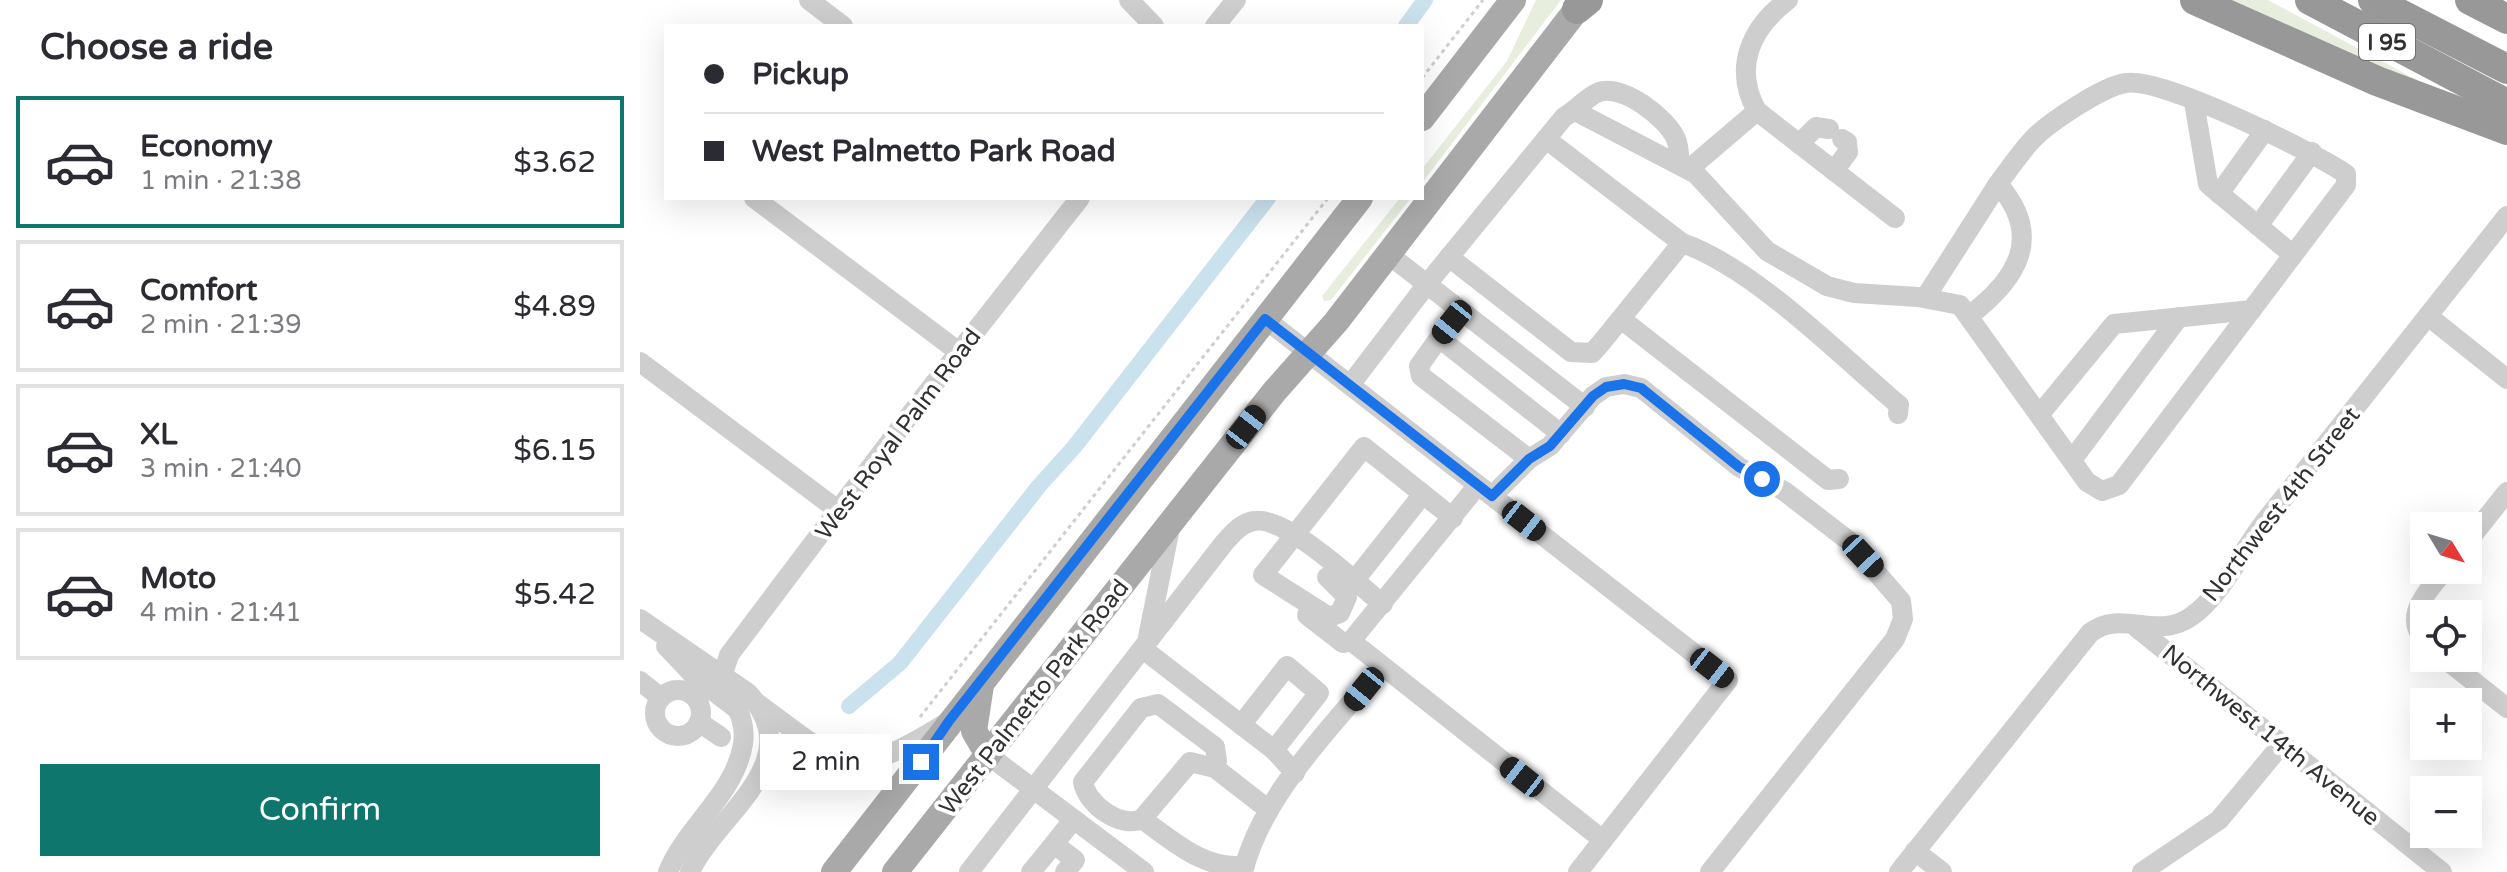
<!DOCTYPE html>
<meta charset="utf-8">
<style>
:root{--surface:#fff;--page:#f7f7f7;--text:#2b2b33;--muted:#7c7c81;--line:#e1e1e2;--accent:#0f766e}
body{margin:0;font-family:"Varela Round",sans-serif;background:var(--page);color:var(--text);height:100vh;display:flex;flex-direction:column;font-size:30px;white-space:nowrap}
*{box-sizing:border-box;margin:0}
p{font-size:26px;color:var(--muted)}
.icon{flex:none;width:44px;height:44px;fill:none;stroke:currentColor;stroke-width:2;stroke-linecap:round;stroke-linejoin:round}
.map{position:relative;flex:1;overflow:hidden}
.side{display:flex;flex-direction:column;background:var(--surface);width:640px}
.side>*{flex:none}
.guide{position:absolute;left:24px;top:24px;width:760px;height:176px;border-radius:0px;box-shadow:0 8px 32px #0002;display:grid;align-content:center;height:176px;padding:0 40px;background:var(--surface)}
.needle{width:52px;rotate:128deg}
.tools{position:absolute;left:1770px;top:512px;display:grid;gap:16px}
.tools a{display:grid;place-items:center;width:72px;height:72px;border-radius:0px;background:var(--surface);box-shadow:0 8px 32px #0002;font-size:40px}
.end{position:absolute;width:36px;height:36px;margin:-18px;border:10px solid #1a73e8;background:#fff;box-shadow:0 0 0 4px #fff}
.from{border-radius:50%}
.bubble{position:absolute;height:56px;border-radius:0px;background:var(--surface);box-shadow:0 8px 32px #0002;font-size:26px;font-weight:600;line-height:56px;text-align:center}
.car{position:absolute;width:24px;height:48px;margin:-24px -12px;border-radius:10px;box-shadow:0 0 6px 2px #0007;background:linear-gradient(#222 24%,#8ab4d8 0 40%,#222 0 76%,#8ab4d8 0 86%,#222 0)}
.guide b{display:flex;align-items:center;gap:28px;height:76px;font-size:30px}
.guide b+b{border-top:2px solid var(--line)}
.guide i{width:20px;height:20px;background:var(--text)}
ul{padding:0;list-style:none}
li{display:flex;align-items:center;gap:24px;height:132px;margin:0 16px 12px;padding:0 24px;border:4px solid var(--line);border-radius:0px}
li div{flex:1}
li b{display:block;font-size:30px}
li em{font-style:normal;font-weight:600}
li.selected{border-color:var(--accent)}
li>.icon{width:72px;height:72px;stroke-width:1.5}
h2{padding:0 40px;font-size:36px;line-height:96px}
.primary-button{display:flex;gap:16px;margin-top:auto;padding:16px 40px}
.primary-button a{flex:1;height:92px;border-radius:0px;background:var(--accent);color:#fff;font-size:32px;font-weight:600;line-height:92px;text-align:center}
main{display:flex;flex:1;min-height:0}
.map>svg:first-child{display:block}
</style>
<main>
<section class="side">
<h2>Choose a ride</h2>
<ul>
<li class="selected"><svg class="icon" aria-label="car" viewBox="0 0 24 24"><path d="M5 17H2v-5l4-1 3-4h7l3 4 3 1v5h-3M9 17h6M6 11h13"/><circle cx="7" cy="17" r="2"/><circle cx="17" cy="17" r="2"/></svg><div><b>Economy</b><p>1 min · 21:38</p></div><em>$3.62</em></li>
<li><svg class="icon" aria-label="car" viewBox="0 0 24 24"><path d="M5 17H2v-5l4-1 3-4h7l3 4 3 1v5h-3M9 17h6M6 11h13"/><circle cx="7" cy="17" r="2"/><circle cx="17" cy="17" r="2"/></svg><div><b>Comfort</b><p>2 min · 21:39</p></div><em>$4.89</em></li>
<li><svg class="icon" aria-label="car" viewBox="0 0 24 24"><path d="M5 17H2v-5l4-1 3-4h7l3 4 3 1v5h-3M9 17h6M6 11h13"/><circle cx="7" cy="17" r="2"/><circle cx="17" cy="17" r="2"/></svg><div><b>XL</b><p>3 min · 21:40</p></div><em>$6.15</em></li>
<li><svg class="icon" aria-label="car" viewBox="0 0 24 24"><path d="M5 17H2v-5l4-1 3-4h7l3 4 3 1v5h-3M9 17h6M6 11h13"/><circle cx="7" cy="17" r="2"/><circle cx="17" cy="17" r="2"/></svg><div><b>Moto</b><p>4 min · 21:41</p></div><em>$5.42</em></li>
</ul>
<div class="primary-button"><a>Confirm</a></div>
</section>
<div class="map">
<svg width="1867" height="872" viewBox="0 0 1867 872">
<rect width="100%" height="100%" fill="#fff"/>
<g fill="#e7eede">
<path d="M896,0h25l-139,183v-14l85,-108z"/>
<path d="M1572,0h56l149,80 -4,11z"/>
<path d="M760,198h11l-80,102 -7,1 -2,-5z"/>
</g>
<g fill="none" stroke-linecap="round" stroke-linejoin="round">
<g stroke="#cae1ee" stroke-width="16">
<path d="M766,26l19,-26"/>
<path d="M209,706l51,-43 139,-177 36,-40 193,-248"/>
</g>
<g stroke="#cecece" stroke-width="3" stroke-dasharray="4 4" stroke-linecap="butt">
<path d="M782,78l61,-78"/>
<path d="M280,717l408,-519"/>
</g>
<g stroke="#cecece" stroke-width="20">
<path d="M169,0l34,26"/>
<path d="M489,0l25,26"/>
<path d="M1148,0c-38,28 -55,69 -31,111l138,107"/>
<path d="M575,26l21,-26"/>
<path d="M1554,102l14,82 85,71"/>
<path d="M935,111l121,63 71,77 60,35 27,7 64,4 42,8 127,177 15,9 17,-6 227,-300v-11c-35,-23 -183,-97 -220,-91 -23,3 -78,40 -94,57 -12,13 -23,29 -34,44"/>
<path d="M1159,144l17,-17 13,2"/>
<path d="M1049,169l68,-58"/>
<path d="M1194,171l14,-19 -1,-10 -5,-3"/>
<path d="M1579,194l46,-64"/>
<path d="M114,198l205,154"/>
<path d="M1618,226l54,-74"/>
<path d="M1042,243c70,24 154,108 212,158l5,4 -1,9"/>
<path d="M748,254l197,153"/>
<path d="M809,257l122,95 21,1 9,-10 81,-100 -136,-104"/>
<path d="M1285,298l73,-114c45,51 21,94 -28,131"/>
<path d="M1788,316l79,63"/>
<path d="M625,319l463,361 -150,192"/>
<path d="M981,319l207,161 11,-1"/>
<path d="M0,362l199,149"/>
<path d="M710,385l77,-101 137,-167c13,-7 22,-20 35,-25 24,-8 68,26 77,47 3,7 3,17 4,25"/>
<path d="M1400,414l74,-90 138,-14"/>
<path d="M889,459l-108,-83 -2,-10 20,-28 122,96"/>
<path d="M1432,460l107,-143"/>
<path d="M838,485l-127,156 252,199"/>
<path d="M852,496l37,-37 21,-13 43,-50 13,-9 18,-3 17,4 98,79 45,24 65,50 52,60 2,18 -8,20 -185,233"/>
<path d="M1828,541l39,-49"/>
<path d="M687,577l20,20 -7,16 -11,4 -66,-42 101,-128 89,71"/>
<path d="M714,581l69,-87"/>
<path d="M667,615l36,28 8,-2"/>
<path d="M0,619l108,74c63,70 -32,121 -58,179"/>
<path d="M1497,628l305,244"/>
<path d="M508,637l23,-114"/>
<path d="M1784,640c-21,-26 4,-49 21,-70"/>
<path d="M26,646l30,32 41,31"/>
<path d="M503,649l131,101 21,23"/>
<path d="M1804,658l63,50"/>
<path d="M0,681l21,17"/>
<circle cx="38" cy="713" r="23"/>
<path d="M117,703c87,64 91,81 189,20"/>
<path d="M59,722l22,15"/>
<path d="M601,725l46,-59 32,27 -45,57"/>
<path d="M348,755l156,117"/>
<path d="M502,819c-21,10 -55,-14 -59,-37l58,-74 17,-4 57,43 2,14"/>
<path d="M1275,851l27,21"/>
<path d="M605,865c-39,7 -73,-25 -103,-46l48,-57 25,6 54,42"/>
<path d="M28,872c18,-45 67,-78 75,-128 5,-33 -19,-48 -19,-71 0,-5 4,-13 5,-18l190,-252 161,-205"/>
<path d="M329,872l255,-329c8,-9 17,-20 30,-22 32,-6 103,63 129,83"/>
<path d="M391,872l23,-28"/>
<path d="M425,872l10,-12 -21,-16 19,-24"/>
<path d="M603,872c20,-79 87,-142 138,-205"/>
<path d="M1259,872l191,-239c32,-25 66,9 102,-17 28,-19 52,-68 74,-96 80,-101 161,-202 241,-304"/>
<path d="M1502,872l77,-52 63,-76"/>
</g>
<g stroke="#a9a9a9" stroke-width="26">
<path d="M782,118l91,-118"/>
<path d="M341,685l-7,46 14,24"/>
<path d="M194,872l526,-674"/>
<path d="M255,872l379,-480 62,-70 248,-322"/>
</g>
<g stroke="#989898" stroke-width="30">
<path d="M1555,0l182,81 130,49"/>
<path d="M1670,0l197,104"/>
<path d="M1733,0l134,69"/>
<path d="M1830,0l37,19"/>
<path d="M937,9l11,-9"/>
</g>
</g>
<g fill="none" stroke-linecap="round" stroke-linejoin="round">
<path stroke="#1a73e8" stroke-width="10" d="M281,762l28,-41 316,-402 227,177 37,-37 21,-13 43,-50 13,-9 18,-3 17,4 98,79 23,12"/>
</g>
<g text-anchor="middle" stroke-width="8" stroke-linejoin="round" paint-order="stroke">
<rect fill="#fff" stroke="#6f6f6f" stroke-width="2" x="1719" y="24" width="56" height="36" rx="6"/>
<g font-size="22" font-weight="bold" fill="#313131">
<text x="1747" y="50">I 95</text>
</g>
<g font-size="24" fill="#313131" stroke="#fff">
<text transform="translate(258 434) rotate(-53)" y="8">West Royal Palm Road</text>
<text transform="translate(1641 504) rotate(-52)" y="8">Northwest 4th Street</text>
<text transform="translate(394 697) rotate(-52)" y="8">West Palmetto Park Road</text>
<text transform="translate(1631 735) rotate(39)" y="8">Northwest 14th Avenue</text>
</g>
</g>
</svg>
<div class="tools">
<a><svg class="needle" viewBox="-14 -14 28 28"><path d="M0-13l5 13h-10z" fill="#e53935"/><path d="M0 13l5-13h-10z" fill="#7c7c81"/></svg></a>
<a><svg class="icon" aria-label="locate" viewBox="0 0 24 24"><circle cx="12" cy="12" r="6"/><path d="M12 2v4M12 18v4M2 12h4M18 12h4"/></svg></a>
<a>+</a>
<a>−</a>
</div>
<i class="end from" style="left:1122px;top:479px"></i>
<i class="end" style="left:281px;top:762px"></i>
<div class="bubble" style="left:120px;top:734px;width:132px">2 min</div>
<i class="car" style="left:812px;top:322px;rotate:219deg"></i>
<i class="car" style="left:606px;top:427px;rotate:38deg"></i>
<i class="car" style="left:884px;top:521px;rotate:128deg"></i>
<i class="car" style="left:1223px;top:556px;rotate:137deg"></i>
<i class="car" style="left:1072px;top:668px;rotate:128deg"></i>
<i class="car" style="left:724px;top:689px;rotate:219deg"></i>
<i class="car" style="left:882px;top:777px;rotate:308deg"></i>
<div class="guide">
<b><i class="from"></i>Pickup</b>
<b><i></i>West Palmetto Park Road</b>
</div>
</div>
</main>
